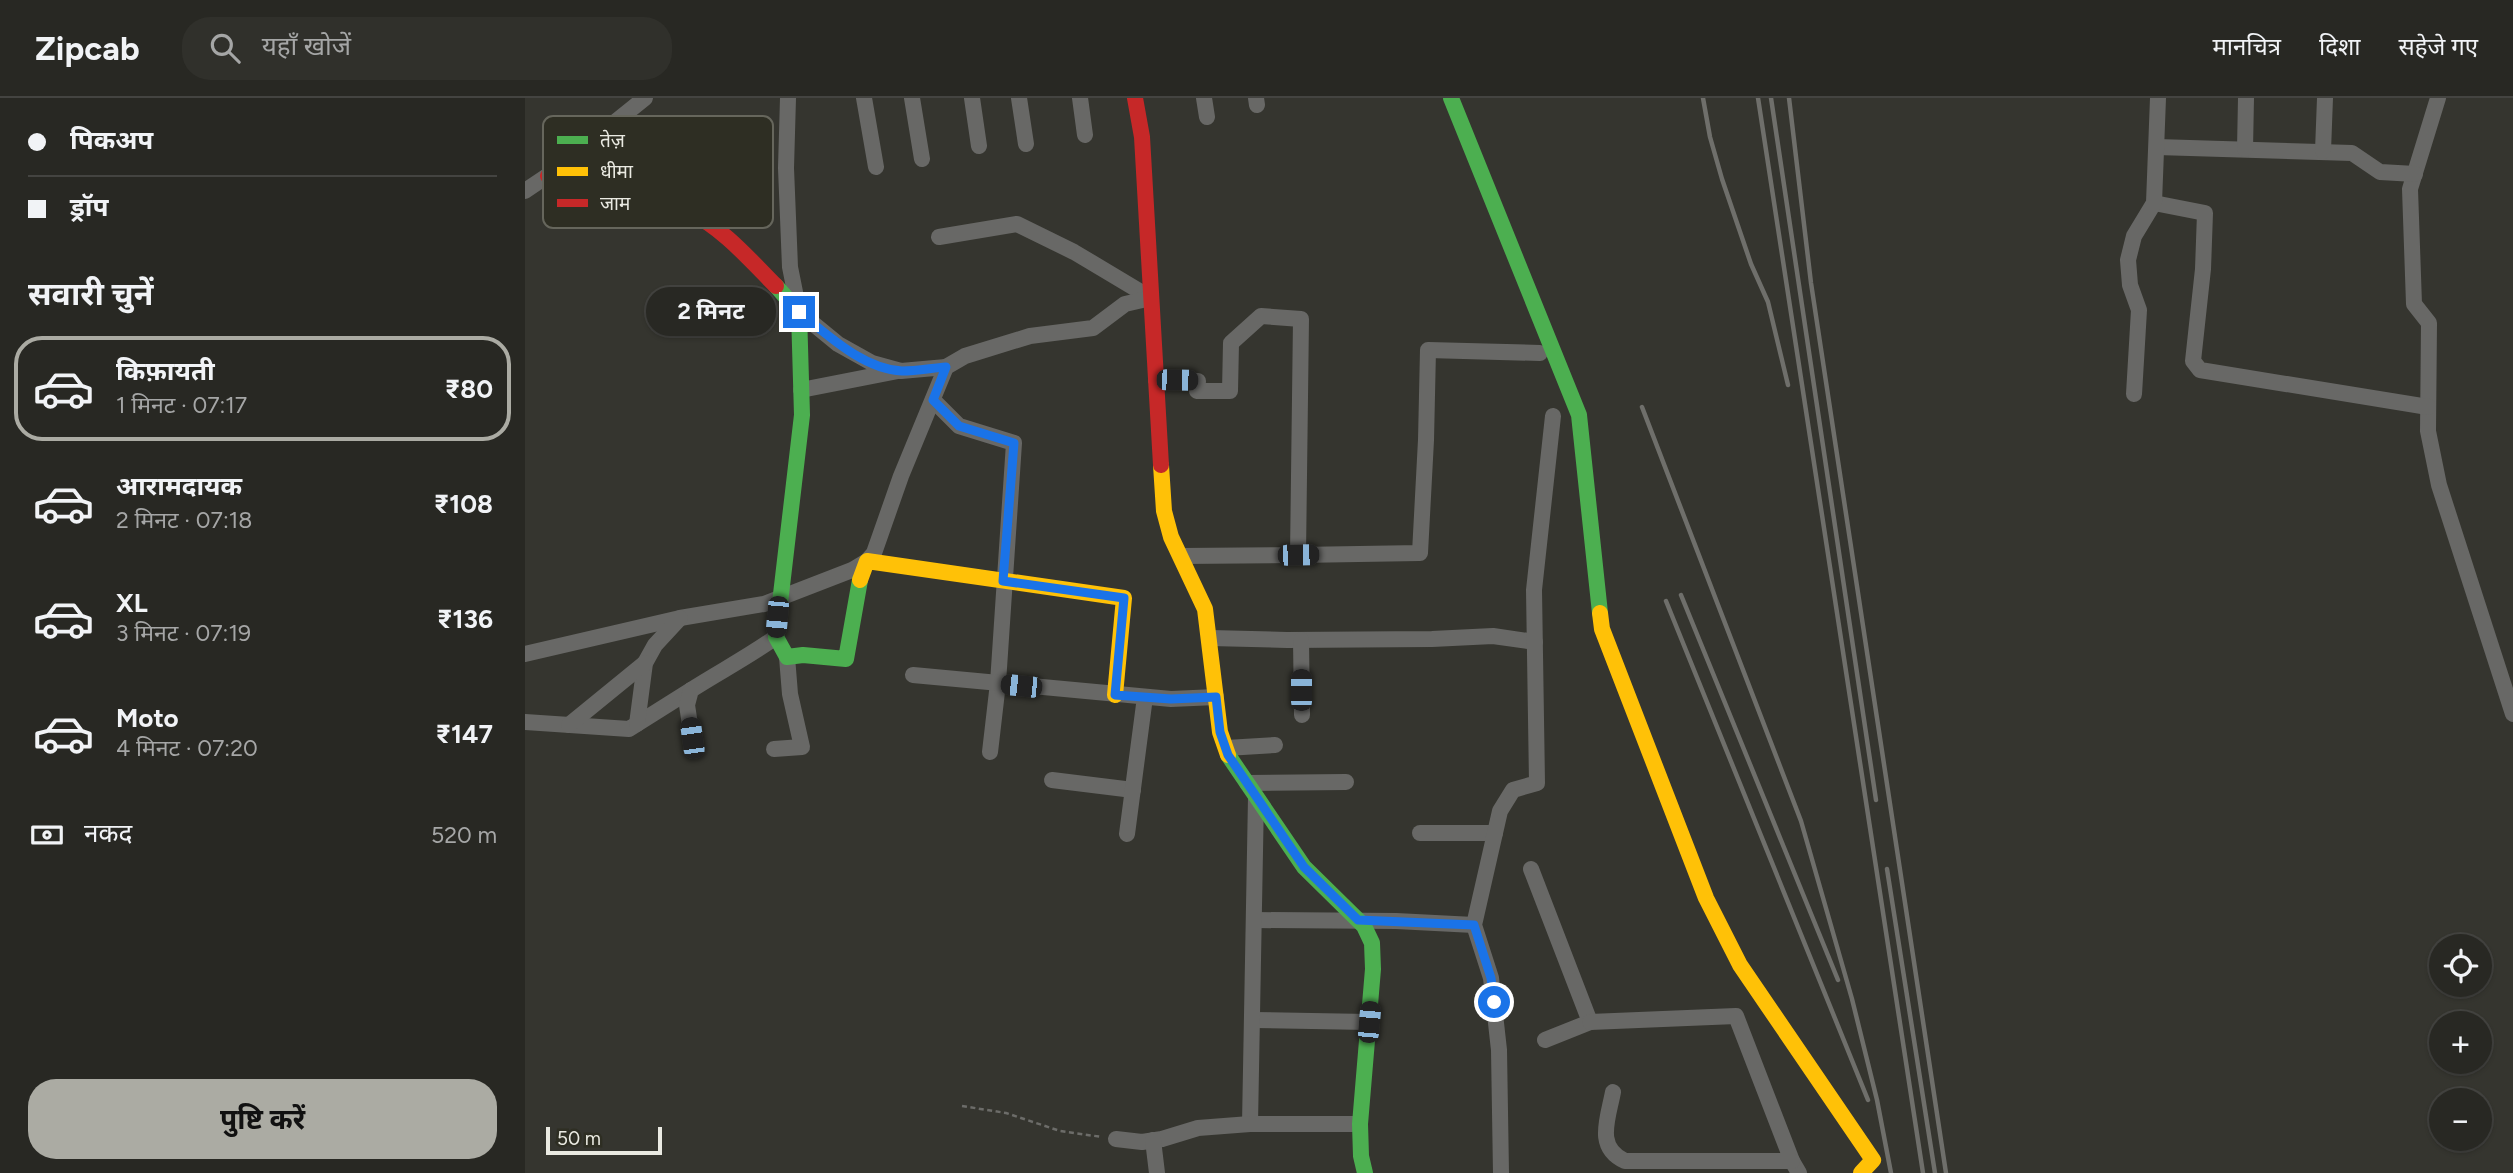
<!DOCTYPE html>
<html lang="hi">
<meta charset="utf-8">
<style>
:root{--surface:#282823;--page:#30302b;--text:#f1f3f6;--muted:#a5a6a6;--line:#444441;--accent:#ababa3}
body{margin:0;font-family:Figtree,"Noto Sans Devanagari",sans-serif;background:var(--page);color:var(--text);height:100vh;display:flex;flex-direction:column;font-size:26px;white-space:nowrap}
*{box-sizing:border-box;margin:0}
p{font-size:23px;color:var(--muted)}
.icon{flex:none;width:38px;height:38px;fill:none;stroke:currentColor;stroke-width:2;stroke-linecap:round;stroke-linejoin:round}
.map{position:relative;flex:1;overflow:hidden}
.sheet{display:flex;flex-direction:column;background:var(--surface);width:525px}
.sheet>*{flex:none}
.hud{display:grid;align-content:center;height:154px;padding:0 28px;background:var(--surface)}
.tools{position:absolute;left:1904px;top:836px;display:grid;gap:14px}
.tools a{display:grid;place-items:center;width:63px;height:63px;border-radius:50%;background:var(--surface);box-shadow:0 2px 5px #0004,0 0 0 2px var(--line);font-size:35px}
.scale{position:absolute;left:21px;bottom:18px;width:116px;box-sizing:border-box;padding-left:7px;border:4px solid #eaeae2;border-top:0;font-size:19px;line-height:24px;white-space:nowrap;color:#eaeae2;-webkit-text-stroke:5px #2e2e23;paint-order:stroke}
.end{position:absolute;width:32px;height:32px;margin:-16px;border:9px solid #1a73e8;background:#fff;box-shadow:0 0 0 4px #fff}
.from{border-radius:50%}
.bubble{position:absolute;height:49px;border-radius:24px;background:var(--surface);box-shadow:0 2px 5px #0004,0 0 0 2px var(--line);font-size:23px;font-weight:700;line-height:49px;text-align:center}
.car{position:absolute;width:21px;height:42px;margin:-21px -10px;border-radius:9px;box-shadow:0 0 5px 2px #0007;background:linear-gradient(#222 24%,#8ab4d8 0 40%,#222 0 76%,#8ab4d8 0 86%,#222 0)}
.hud b{display:flex;align-items:center;gap:24px;height:66px;font-size:26px}
.hud b+b{border-top:2px solid var(--line)}
.hud i{width:18px;height:18px;background:var(--text)}
ul{padding:0;list-style:none}
li{display:flex;align-items:center;gap:21px;height:105px;margin:0 14px 10px;padding:0 14px;border:4px solid transparent;border-radius:28px}
li div{flex:1}
li b{display:block;font-size:26px}
li em{font-style:normal;font-weight:700}
li.current{border-color:var(--accent)}
li>.icon{width:63px;height:63px;stroke-width:1.5}
h2{padding:0 28px;font-size:32px;line-height:84px}
.pay{display:flex;align-items:center;gap:18px;height:77px;padding:0 28px;font-size:26px}
.pay p{margin-inline-start:auto}
.action{display:flex;gap:14px;margin-top:auto;padding:14px 28px}
.action a{flex:1;height:80px;border-radius:28px;background:var(--accent);color:#111;font-size:28px;font-weight:700;line-height:80px;text-align:center}
header{display:flex;align-items:center;gap:42px;box-sizing:border-box;height:98px;padding:0 35px;background:var(--surface);border-bottom:2px solid var(--line)}
header strong{font-size:33px}
nav{display:flex;gap:38px;margin-inline-start:auto;font-size:24px}
.search{width:490px;height:63px;background:var(--page);display:flex;align-items:center;gap:18px;box-sizing:border-box;padding:0 24px;border-radius:28px;color:var(--muted);font-size:26px}
main{display:flex;flex:1;min-height:0}
.map>svg:first-child{display:block}
</style>
<header>
<strong>Zipcab</strong>
<div class="search"><svg class="icon" aria-label="search" viewBox="0 0 24 24"><circle cx="10" cy="10" r="6"/><path d="M15 15l6 6"/></svg>यहाँ खोजें</div>
<nav><a>मानचित्र</a><a>दिशा</a><a>सहेजे गए</a></nav>
</header>
<main>
<section class="sheet">
<div class="hud">
<b><i class="from"></i>पिकअप</b>
<b><i></i>ड्रॉप</b>
</div>
<h2>सवारी चुनें</h2>
<ul>
<li class="current"><svg class="icon" aria-label="car" viewBox="0 0 24 24"><path d="M5 17H2v-5l4-1 3-4h7l3 4 3 1v5h-3M9 17h6M6 11h13"/><circle cx="7" cy="17" r="2"/><circle cx="17" cy="17" r="2"/></svg><div><b>किफ़ायती</b><p>1 मिनट · 07:17</p></div><em>₹80</em></li>
<li><svg class="icon" aria-label="car" viewBox="0 0 24 24"><path d="M5 17H2v-5l4-1 3-4h7l3 4 3 1v5h-3M9 17h6M6 11h13"/><circle cx="7" cy="17" r="2"/><circle cx="17" cy="17" r="2"/></svg><div><b>आरामदायक</b><p>2 मिनट · 07:18</p></div><em>₹108</em></li>
<li><svg class="icon" aria-label="car" viewBox="0 0 24 24"><path d="M5 17H2v-5l4-1 3-4h7l3 4 3 1v5h-3M9 17h6M6 11h13"/><circle cx="7" cy="17" r="2"/><circle cx="17" cy="17" r="2"/></svg><div><b>XL</b><p>3 मिनट · 07:19</p></div><em>₹136</em></li>
<li><svg class="icon" aria-label="car" viewBox="0 0 24 24"><path d="M5 17H2v-5l4-1 3-4h7l3 4 3 1v5h-3M9 17h6M6 11h13"/><circle cx="7" cy="17" r="2"/><circle cx="17" cy="17" r="2"/></svg><div><b>Moto</b><p>4 मिनट · 07:20</p></div><em>₹147</em></li>
</ul>
<div class="pay"><svg class="icon" aria-label="cash" viewBox="0 0 24 24"><path d="M3 7h18v10H3z"/><circle cx="12" cy="12" r="2"/></svg>नकद<p>520 m</p></div>
<div class="action"><a>पुष्टि करें</a></div>
</section>
<div class="map">
<svg width="1988" height="1075" viewBox="0 0 1988 1075">
<rect width="100%" height="100%" fill="#35352f"/>
<g fill="none" stroke-linecap="round" stroke-linejoin="round">
<path stroke="#6c6c69" stroke-width="2.5" stroke-dasharray="5 3.5" stroke-linecap="butt" d="M437,1008l44,7 54,18 42,6"/>
<g stroke="#686866" stroke-width="16">
<path d="M263,0l-2,70 4,99 9,45 39,32 34,19 29,8 45,-4"/>
<path d="M339,0l12,69"/>
<path d="M387,0l10,61"/>
<path d="M447,0l7,48"/>
<path d="M494,0l7,46"/>
<path d="M555,0l5,37"/>
<path d="M679,0l3,19"/>
<path d="M731,0l1,7"/>
<path d="M1913,0l-28,91 4,115 15,19 -1,108 11,54 74,229"/>
<path d="M1632,49l195,6 28,19 35,2"/>
<path d="M1720,51l1,-51"/>
<path d="M1798,53l2,-53"/>
<path d="M0,93l28,-19 92,-74"/>
<path d="M1629,105l51,10 -2,56 -10,92 7,9 228,37"/>
<path d="M414,139l78,-13 57,28 77,46"/>
<path d="M631,282l42,1 -1,10h33l1,-48 30,-27 40,3 -3,236 -117,1"/>
<path d="M276,292l97,-19"/>
<path d="M1609,296l5,-84 -9,-25 -2,-25 6,-24 20,-33 4,-105"/>
<path d="M408,302l26,26 55,17 -16,240 -8,69"/>
<path d="M773,457l122,-2 6,-113 2,-90 112,3"/>
<path d="M685,540l77,2 145,-1 61,-3 42,6"/>
<path d="M776,542l1,75"/>
<path d="M0,556l155,-36 84,-14 88,-34 15,-9 7,-8 27,-77 45,-109 19,-11 65,-20 63,-8 32,-24 26,-6"/>
<path d="M388,577l258,24 45,-2"/>
<path d="M0,624l104,7 62,-39"/>
<path d="M112,626l8,-61 10,-18 25,-27"/>
<path d="M44,627l76,-62"/>
<path d="M167,640l-5,-33 4,-15c28,-18 57,-33 85,-53"/>
<path d="M701,650l49,-3"/>
<path d="M249,651l28,-2 -12,-53 -3,-37"/>
<path d="M527,682l81,10"/>
<path d="M722,685l99,-1"/>
<path d="M895,735h75"/>
<path d="M602,736l18,-137"/>
<path d="M1006,771l59,153 -45,18"/>
<path d="M729,822l142,1 78,4"/>
<path d="M728,922l115,2"/>
<path d="M1065,924l146,-6 56,145 7,12"/>
<path d="M1088,994c-5,27 -18,55 12,69h167"/>
<path d="M725,1026l6,-327"/>
<path d="M591,1041l26,3 20,-3 36,-11 52,-4h110"/>
<path d="M628,1042l4,33"/>
<path d="M976,1075l-2,-123 -8,-72 -17,-53 26,-114 13,-21 24,-7 -3,-193 19,-174"/>
</g>
<g stroke="#4caf50" stroke-width="16">
<path d="M926,0l128,317 21,198"/>
<path d="M251,188l23,26 3,103 -26,222 11,20 16,-2 43,4 14,-79"/>
<path d="M703,657l76,112 60,59 8,17 1,26 -13,155 1,32 4,17"/>
</g>
<g stroke="#ffc107" stroke-width="16">
<path d="M636,367l3,46 7,26 34,72 15,123 8,23"/>
<path d="M335,482l7,-19 257,37 -9,97"/>
<path d="M1075,515l2,16 104,269 34,67 133,195 -12,13"/>
</g>
<g stroke="#c62828" stroke-width="16">
<path d="M610,0l7,39 19,328"/>
<path d="M23,78c46,10 99,18 142,37 31,13 62,49 86,73"/>
</g>
<g stroke="#6f6f6b" stroke-width="4.5">
<path d="M1178,0l7,39 12,42 29,85 17,38 20,83"/>
<path d="M1233,0l165,1075"/>
<path d="M1246,0l105,702"/>
<path d="M1264,0l22,185 135,890"/>
<path d="M1117,309l159,414 51,178 25,101 14,73"/>
<path d="M1156,497l157,385"/>
<path d="M1141,503l202,499"/>
<path d="M1362,771l48,304"/>
</g>
</g>
<g fill="none" stroke-linecap="round" stroke-linejoin="round">
<path stroke="#1a73e8" stroke-width="9" d="M274,214c29,23 64,57 103,59 15,0 30,-3 44,-4l-13,33 26,26 55,17 -11,138 121,17 -9,97 56,4 45,-2 4,35 8,23 76,112 54,53 116,5 17,53 3,24"/>
</g>
<rect x="18" y="18" width="230" height="112" rx="10" fill="#2e2e23" stroke="#66665c" stroke-width="2"/>
<rect x="32" y="38" width="31" height="8" fill="#4caf50"/>
<rect x="32" y="69" width="31" height="9" fill="#ffc107"/>
<rect x="32" y="101" width="31" height="8" fill="#c62828"/>
<g font-size="19" fill="#eaeae2">
<text x="75" y="49">तेज़</text>
<text x="75" y="80">धीमा</text>
<text x="75" y="112">जाम</text>
</g>
</svg>
<div class="tools">
<a><svg class="icon" aria-label="locate" viewBox="0 0 24 24"><circle cx="12" cy="12" r="6"/><path d="M12 2v4M12 18v4M2 12h4M18 12h4"/></svg></a>
<a>+</a>
<a>−</a>
</div>
<div class="scale">50 m</div>
<i class="end from" style="left:969px;top:904px"></i>
<i class="end" style="left:274px;top:214px"></i>
<div class="bubble" style="left:121px;top:189px;width:130px">2 मिनट</div>
<i class="car" style="left:652px;top:282px;rotate:91deg"></i>
<i class="car" style="left:773px;top:457px;rotate:89deg"></i>
<i class="car" style="left:252px;top:519px;rotate:185deg"></i>
<i class="car" style="left:496px;top:588px;rotate:276deg"></i>
<i class="car" style="left:776px;top:592px;rotate:0deg"></i>
<i class="car" style="left:167px;top:640px;rotate:352deg"></i>
<i class="car" style="left:844px;top:924px;rotate:5deg"></i>
</div>
</main>
